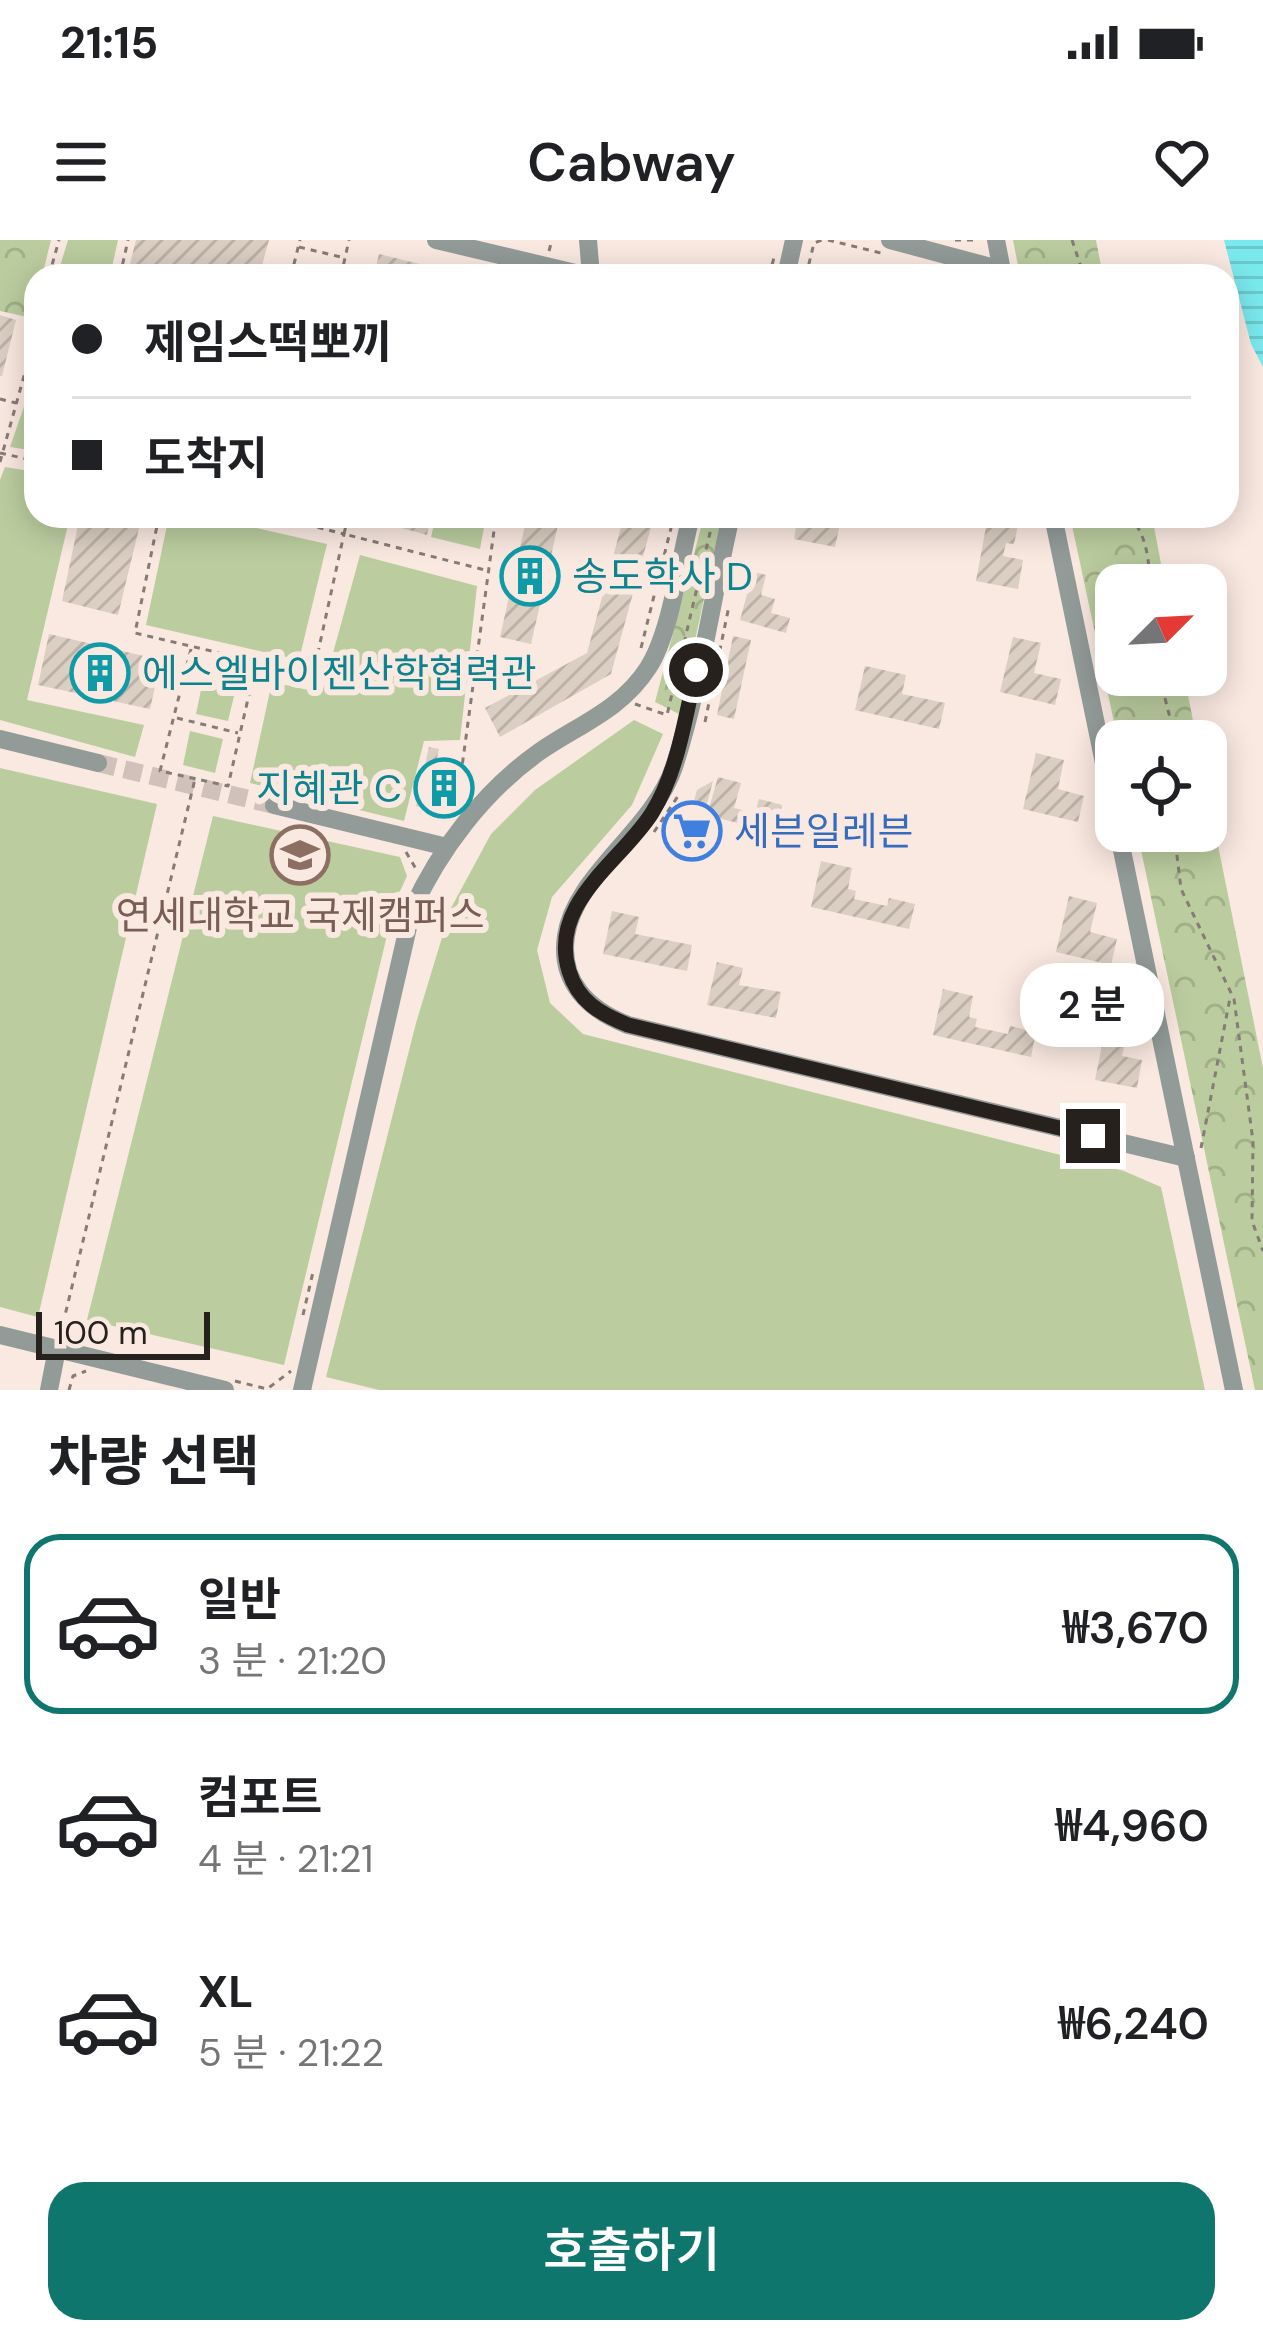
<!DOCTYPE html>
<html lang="ko">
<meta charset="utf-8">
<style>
:root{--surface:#fff;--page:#f6f6f6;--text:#202124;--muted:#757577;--line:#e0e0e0;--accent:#0f766e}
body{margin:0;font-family:"DM Sans","Noto Sans KR",sans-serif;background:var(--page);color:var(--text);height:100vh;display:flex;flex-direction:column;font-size:45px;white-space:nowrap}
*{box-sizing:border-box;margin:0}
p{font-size:39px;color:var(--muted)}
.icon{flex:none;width:66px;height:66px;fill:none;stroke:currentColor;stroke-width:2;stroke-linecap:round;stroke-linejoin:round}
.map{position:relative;height:1150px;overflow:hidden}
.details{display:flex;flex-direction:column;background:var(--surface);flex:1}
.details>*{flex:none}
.guide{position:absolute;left:24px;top:24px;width:1215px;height:264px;border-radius:36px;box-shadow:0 6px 30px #0003;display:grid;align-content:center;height:264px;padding:0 48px;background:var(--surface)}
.needle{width:78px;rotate:66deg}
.buttons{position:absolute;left:1095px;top:324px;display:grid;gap:24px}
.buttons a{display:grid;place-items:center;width:132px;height:132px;border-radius:24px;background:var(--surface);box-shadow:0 6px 30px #0003;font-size:60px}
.scale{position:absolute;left:36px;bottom:30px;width:174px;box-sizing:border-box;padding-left:12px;border:6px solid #27211e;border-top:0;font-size:33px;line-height:42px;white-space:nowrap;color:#27211e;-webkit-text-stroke:9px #fae9e1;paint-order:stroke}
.end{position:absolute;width:54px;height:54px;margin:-27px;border:15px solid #27211e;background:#fff;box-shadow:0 0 0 6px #fff}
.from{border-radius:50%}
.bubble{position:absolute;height:84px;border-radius:36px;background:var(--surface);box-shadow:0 6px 30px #0003;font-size:39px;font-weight:600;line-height:84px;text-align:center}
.guide b{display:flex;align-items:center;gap:42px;height:114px;font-size:45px}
.guide b+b{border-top:3px solid var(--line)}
.guide i{width:30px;height:30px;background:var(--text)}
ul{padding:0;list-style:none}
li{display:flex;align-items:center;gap:36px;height:180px;margin:0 24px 18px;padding:0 24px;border:6px solid transparent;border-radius:36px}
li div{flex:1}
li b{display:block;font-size:45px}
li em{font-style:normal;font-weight:600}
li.on{border-color:var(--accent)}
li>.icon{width:108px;height:108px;stroke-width:1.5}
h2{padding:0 48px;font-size:54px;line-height:144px}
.cta{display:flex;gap:24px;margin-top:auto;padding:24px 48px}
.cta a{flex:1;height:138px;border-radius:36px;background:var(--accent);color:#fff;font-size:48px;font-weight:600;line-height:138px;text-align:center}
.status{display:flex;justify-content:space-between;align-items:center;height:84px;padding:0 60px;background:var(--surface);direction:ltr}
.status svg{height:33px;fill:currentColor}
header{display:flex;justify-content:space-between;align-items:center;height:156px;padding:0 48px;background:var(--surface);font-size:54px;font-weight:600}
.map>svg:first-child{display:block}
</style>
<div class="status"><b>21:15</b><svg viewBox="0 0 49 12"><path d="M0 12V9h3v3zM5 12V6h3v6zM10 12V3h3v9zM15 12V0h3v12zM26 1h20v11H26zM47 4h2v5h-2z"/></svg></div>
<header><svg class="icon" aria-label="menu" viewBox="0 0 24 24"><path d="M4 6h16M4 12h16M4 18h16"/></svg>Cabway<svg class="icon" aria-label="heart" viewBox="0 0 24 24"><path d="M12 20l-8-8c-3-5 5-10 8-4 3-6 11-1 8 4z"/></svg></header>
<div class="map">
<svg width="1263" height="1150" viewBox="0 0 1263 1150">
<defs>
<pattern id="park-crowns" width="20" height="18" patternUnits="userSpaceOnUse" patternTransform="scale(3)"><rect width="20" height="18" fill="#bbcd9f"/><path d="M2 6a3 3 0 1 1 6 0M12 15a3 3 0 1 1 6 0" fill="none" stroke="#a1b088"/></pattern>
<pattern id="water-rules" width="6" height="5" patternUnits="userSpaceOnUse" patternTransform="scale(3)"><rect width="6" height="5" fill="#7ae9ee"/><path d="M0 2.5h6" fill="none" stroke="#6ac8cc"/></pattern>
<pattern id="building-hatch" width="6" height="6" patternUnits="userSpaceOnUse" patternTransform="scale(3)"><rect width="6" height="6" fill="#dbcec2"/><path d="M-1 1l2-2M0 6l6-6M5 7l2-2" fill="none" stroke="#bcb1a6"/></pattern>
</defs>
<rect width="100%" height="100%" fill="#fae9e1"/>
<g fill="#bbcd9f">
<path d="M68,0h50l-8,36h-53z"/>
<path d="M36,132v79l-26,-4z"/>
<path d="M5,227l31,5v44h34l-43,184 117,25 -9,32 -135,-37v-240z"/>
<path d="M169,276h35l123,28 -28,116 -153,-35z"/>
<path d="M436,276h50l-6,33 -49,-12z"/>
<path d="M360,315l117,31 -17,154 -36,1 -20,80 -154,-38 22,-101 50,11z"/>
<path d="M203,440l33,8 -8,33 -32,-7z"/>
<path d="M634,480l29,14 -31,71 -80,92 -15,53 13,53 33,31 541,137 37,16 44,203h-826l-53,-13 90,-354 35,-115 40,-74 44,-44z"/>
<path d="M190,491l33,8 -8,34 -32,-8z"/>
<path d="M0,528l157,36 -119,513 -38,-10z"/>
<path d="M213,576l187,41 7,19 -12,26 -111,463 -197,-45z"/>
</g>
<g fill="url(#park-crowns)">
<path d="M0,0h51l-9,36h-6l-4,42 -32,-7z"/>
<path d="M1013,0h83l7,36h-83z"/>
<path d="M704,276h18l-43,198 -24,-12z"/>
<path d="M1070,276h82l13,69h-49v90h68l13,66h-79z"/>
<path d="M1206,546l57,282v322h-8l-118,-559h69z"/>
</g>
<path fill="url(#water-rules)" d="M1224,0h39v127l-12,-23z"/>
<g fill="url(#building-hatch)">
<path d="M136,0h133l-10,36 -55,-10 -3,10h-74z"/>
<path d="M379,14l81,20v2h-96l11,-5z"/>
<path d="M0,75l16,5 -14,56h-2z"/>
<path d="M80,276h62l-24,99 -56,-14z"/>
<path d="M358,276h73l-4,19z"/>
<path d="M527,276h33l-29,128 -31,-7z"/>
<path d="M624,276h30l-43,158 -111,63 -15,-29 102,-55z"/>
<path d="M798,276l43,3 -6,28 -41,-8z"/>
<path d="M988,276l31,5 -5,23 -8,-1 -3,13 20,4 -5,29 -42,-8z"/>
<path d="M753,332l13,3 -5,20 14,4 -4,14 19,5 -4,15 -46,-13z"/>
<path d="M49,394l112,26 -11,49 -112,-24z"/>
<path d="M733,396l18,4 -17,79 -17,-4z"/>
<path d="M1013,397l28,6 -7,30 27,6 -6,26 -55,-13z"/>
<path d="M865,426l41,9 -4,19 43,9 -6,26 -84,-19z"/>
<path d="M429,507l10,2 -10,49 21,-28 8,7 -25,35 -17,-6z"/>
<path d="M1036,513l28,7 -6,29 26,7 -6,26 -55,-13z"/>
<path d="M718,537l23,6 -7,25 21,5 4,-14 23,6 -7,28 -68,-18z"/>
<path d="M713,541l-16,60 -13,-4 13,-47z"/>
<path d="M821,621l31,7 -4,21 8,2 -2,8 33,7 2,-8 26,6 -6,25 -98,-22z"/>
<path d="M1069,656l28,7 -7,29 27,7 -6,26 -55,-13z"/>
<path d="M612,671l27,6 -4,17 57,11 -5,26 -84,-17z"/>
<path d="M717,722l26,6 -4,17 42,7 -5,26 -69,-13z"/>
<path d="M943,749l30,7 -4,21 8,2 -2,8 33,7 2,-8 26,6 -5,25 -98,-22z"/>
<path d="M1108,775l30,5 -5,24 -8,-2 -3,14 20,4 -5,28 -42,-8z"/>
</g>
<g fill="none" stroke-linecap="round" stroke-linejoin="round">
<path stroke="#d0c1ba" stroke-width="18" stroke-dasharray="18 9" stroke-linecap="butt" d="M98,523l176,42"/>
<g stroke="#867b76" stroke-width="3" stroke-dasharray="6 6" stroke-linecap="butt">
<path d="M828,0l57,14"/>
<path d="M955,0h22"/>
<path d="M1072,0l12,36"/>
<path d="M299,7l46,11"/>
<path d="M549,11l3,-11"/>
<path d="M49,36l10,-36"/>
<path d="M120,36l8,-36"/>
<path d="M291,36l9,-36"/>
<path d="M341,36l8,-36"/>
<path d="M769,36l6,-22"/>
<path d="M806,36l8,-33 8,-3"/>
<path d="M0,159l16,4"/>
<path d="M0,213l36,8"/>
<path d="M0,222l36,-129"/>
<path d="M159,276l-24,117 178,42 31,-141 -70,-18"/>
<path d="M348,276l-4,18 141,36"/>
<path d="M1129,276c18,18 20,45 21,69"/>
<path d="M641,408l33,-132"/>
<path d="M191,409l-31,122 68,15 28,-122"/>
<path d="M1159,435l17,66"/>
<path d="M635,464l32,11 47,-199"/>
<path d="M177,478l61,15"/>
<path d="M705,482l24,-116"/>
<path d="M456,571l40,-295"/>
<path d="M1174,591l7,58 53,110 19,142 -1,80 11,30"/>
<path d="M654,592l24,-36"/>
<path d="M406,612l10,17"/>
<path d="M1201,908l29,-150"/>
<path d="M303,1075l10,-43"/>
<path d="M60,1096l135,-557"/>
<path d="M235,1141l32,8 24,-18"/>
<path d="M69,1150l4,-14 13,-5"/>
</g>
<g stroke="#939b99" stroke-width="18">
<path d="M436,0l152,36"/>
<path d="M588,0l3,36"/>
<path d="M890,0l112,30"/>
<path d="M996,0l7,36"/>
<path d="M786,36l8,-36"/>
<path d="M731,276c-19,82 -31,171 -57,251 -21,63 -100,109 -108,169 -7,46 23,74 62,89l558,133"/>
<path d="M1053,276l63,305"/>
<path d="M0,499l98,24"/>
<path d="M274,565l173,42"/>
<path d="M1118,591l116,559"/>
<path d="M0,1095l225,55"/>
<path d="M49,1150l8,-41"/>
<path d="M302,1150l110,-480c27,-60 72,-119 127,-158 39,-27 82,-42 109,-84 23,-35 32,-110 43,-152"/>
</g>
</g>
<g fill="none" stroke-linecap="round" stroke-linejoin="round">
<path stroke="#27211e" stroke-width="15" d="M696,430c-11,48 -18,101 -44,143 -31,49 -104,90 -83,158 9,30 31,43 59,54l465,111"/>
</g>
<defs>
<symbol id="building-ring" viewBox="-11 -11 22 22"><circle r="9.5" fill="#fae9e1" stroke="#0f9aa8" stroke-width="1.5"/><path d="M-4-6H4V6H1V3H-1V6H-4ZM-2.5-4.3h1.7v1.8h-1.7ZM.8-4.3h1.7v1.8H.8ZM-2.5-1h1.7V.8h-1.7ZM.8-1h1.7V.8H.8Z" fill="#0f9aa8"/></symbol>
<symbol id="supermarket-ring" viewBox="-11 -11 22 22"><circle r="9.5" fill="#fae9e1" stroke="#3f7fe0" stroke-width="1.5"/><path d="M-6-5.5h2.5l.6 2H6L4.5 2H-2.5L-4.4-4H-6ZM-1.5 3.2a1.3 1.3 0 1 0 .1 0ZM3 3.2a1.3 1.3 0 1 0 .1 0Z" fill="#3f7fe0"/></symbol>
<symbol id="university-ring" viewBox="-11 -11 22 22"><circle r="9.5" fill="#fae9e1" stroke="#8d6e63" stroke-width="1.5"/><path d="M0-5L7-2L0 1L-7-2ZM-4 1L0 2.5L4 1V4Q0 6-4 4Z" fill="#8d6e63"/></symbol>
</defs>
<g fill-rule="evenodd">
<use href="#building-ring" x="497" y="303" width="66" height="66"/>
<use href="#building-ring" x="67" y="400" width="66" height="66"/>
<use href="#building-ring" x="411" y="515" width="66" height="66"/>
<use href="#supermarket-ring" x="659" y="558" width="66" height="66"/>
<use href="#university-ring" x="267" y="582" width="66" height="66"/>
</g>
<g text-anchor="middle" stroke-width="12" stroke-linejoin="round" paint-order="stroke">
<g font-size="39" fill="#0d838f" stroke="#fae9e1" text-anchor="start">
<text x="572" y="350">송도학사 D</text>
<text x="142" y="447">에스엘바이젠산학협력관</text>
<text x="402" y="562" text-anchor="end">지혜관 C</text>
</g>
<g font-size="39" fill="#366cbe" stroke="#fae9e1" text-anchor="start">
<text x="734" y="605">세븐일레븐</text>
</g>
<g font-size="39" fill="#785e54" stroke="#fae9e1">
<text x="300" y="689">연세대학교 국제캠퍼스</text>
</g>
</g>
</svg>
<div class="buttons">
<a><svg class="needle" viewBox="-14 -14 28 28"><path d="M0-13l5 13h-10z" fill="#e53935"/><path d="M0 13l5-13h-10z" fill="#757577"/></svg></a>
<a><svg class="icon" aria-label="locate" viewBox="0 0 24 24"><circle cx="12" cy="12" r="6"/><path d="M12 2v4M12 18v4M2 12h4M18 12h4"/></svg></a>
</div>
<div class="scale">100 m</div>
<i class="end from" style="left:696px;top:430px"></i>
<i class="end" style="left:1093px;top:896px"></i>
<div class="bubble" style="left:1020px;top:723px;width:144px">2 분</div>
<div class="guide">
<b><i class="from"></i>제임스떡뽀끼</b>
<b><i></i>도착지</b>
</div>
</div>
<section class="details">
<h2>차량 선택</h2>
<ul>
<li class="on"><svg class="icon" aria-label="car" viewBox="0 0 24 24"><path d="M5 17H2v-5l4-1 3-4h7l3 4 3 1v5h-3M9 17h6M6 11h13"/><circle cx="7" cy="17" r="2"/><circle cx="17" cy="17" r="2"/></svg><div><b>일반</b><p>3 분 · 21:20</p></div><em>₩3,670</em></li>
<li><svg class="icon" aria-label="car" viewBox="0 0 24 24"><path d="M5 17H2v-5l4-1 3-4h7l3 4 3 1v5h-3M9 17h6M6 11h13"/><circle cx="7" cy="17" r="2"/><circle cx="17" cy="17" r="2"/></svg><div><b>컴포트</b><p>4 분 · 21:21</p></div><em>₩4,960</em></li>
<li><svg class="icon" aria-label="car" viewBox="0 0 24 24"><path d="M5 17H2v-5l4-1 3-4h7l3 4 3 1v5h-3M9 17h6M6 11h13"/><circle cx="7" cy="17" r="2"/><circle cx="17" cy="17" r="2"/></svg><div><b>XL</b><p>5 분 · 21:22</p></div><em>₩6,240</em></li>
</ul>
<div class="cta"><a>호출하기</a></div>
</section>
